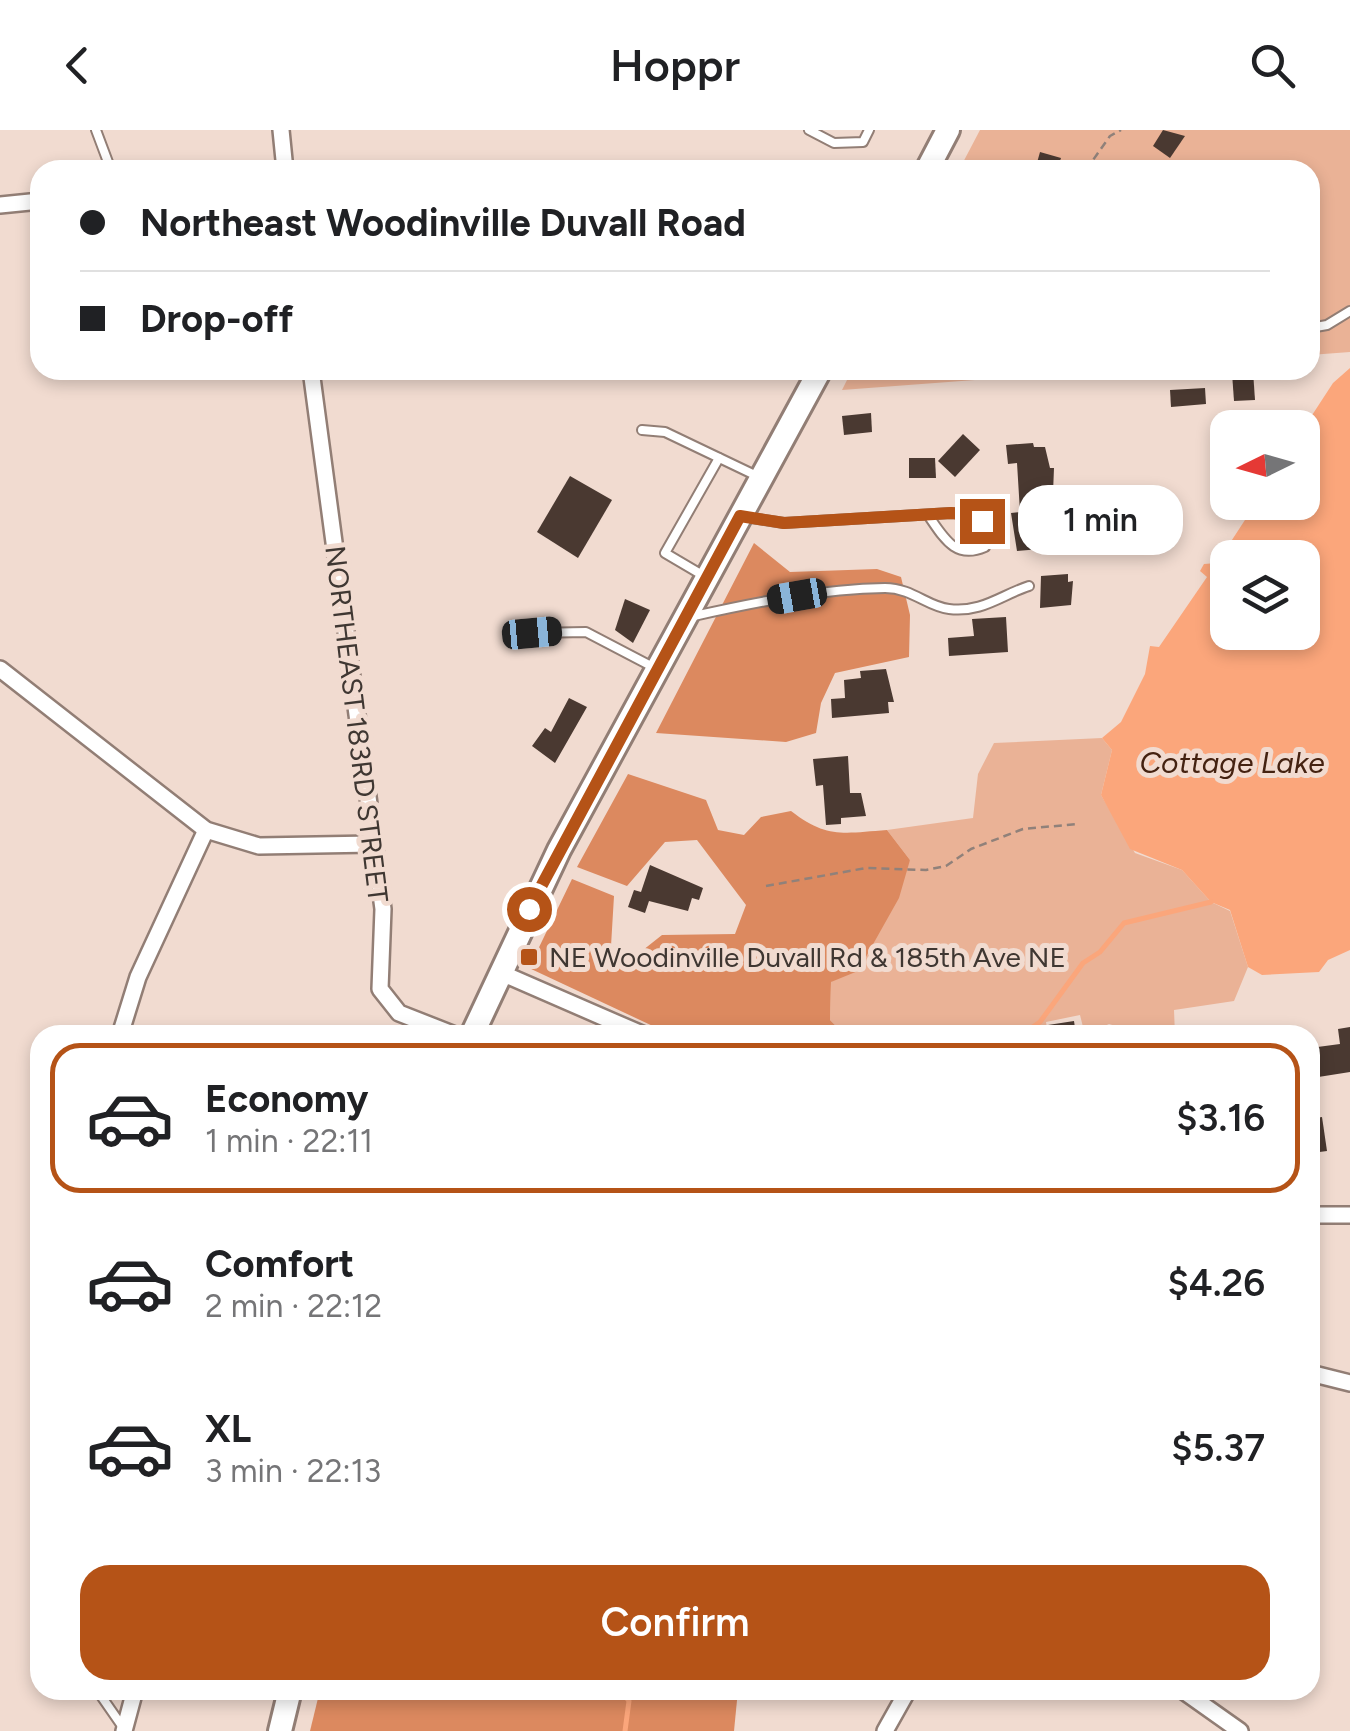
<!DOCTYPE html>
<meta charset="utf-8">
<style>
:root{--surface:#fff;--page:#f2f2f2;--text:#202124;--muted:#757577;--line:#e0e0e0;--accent:#b55317}
body{margin:0;font-family:Figtree,sans-serif;background:var(--page);color:var(--text);height:100vh;display:flex;flex-direction:column;font-size:38px;white-space:nowrap}
*{box-sizing:border-box;margin:0}
p{font-size:32px;color:var(--muted)}
.icon{flex:none;width:55px;height:55px;fill:none;stroke:currentColor;stroke-width:2;stroke-linecap:round;stroke-linejoin:round}
.map{position:relative;flex:1;overflow:hidden}
.panel{position:absolute;left:30px;top:895px;width:1290px;height:675px;display:flex;flex-direction:column;background:var(--surface);border-radius:30px;box-shadow:0 5px 15px #0003}
.panel>*{flex:none}
.banner{position:absolute;left:30px;top:30px;width:1290px;height:220px;border-radius:30px;box-shadow:0 5px 15px #0003;display:grid;align-content:center;height:220px;padding:0 50px;background:var(--surface)}
.needle{width:65px;rotate:265deg}
.buttons{position:absolute;left:1210px;top:280px;display:grid;gap:20px}
.buttons a{display:grid;place-items:center;width:110px;height:110px;border-radius:20px;background:var(--surface);box-shadow:0 5px 15px #0003;font-size:50px}
.end{position:absolute;width:45px;height:45px;margin:-22px;border:12px solid #b55317;background:#fff;box-shadow:0 0 0 5px #fff}
.from{border-radius:50%}
.bubble{position:absolute;height:70px;border-radius:30px;background:var(--surface);box-shadow:0 5px 15px #0003;font-size:32px;font-weight:600;line-height:70px;text-align:center}
.car{position:absolute;width:30px;height:60px;margin:-30px -15px;border-radius:12px;box-shadow:0 0 8px 2px #0007;background:linear-gradient(#222 24%,#8ab4d8 0 40%,#222 0 76%,#8ab4d8 0 86%,#222 0)}
.banner b{display:flex;align-items:center;gap:35px;height:95px;font-size:38px}
.banner b+b{border-top:2px solid var(--line)}
.banner i{width:25px;height:25px;background:var(--text)}
ul{padding:18px 0 0;list-style:none}
li{display:flex;align-items:center;gap:30px;height:150px;margin:0 20px 15px;padding:0 30px;border:5px solid transparent;border-radius:30px}
li div{flex:1}
li b{display:block;font-size:38px}
li em{font-style:normal;font-weight:600}
li.active{border-color:var(--accent)}
li>.icon{width:90px;height:90px;stroke-width:1.5}
.button{display:flex;gap:20px;margin-top:auto;padding:20px 50px}
.button a{flex:1;height:115px;border-radius:30px;background:var(--accent);color:#fff;font-size:40px;font-weight:600;line-height:115px;text-align:center}
header{display:flex;justify-content:space-between;align-items:center;height:130px;padding:0 50px;background:var(--surface);font-size:45px;font-weight:600}
.map>svg:first-child{display:block}
</style>
<header><svg class="icon" aria-label="back" viewBox="0 0 24 24"><path d="M15 5l-7 7 7 7"/></svg>Hoppr<svg class="icon" aria-label="search" viewBox="0 0 24 24"><circle cx="10" cy="10" r="6"/><path d="M15 15l6 6"/></svg></header>
<div class="map">
<svg width="1350" height="1601" viewBox="0 0 1350 1601">
<rect width="100%" height="100%" fill="#f1dbd0"/>
<g fill="#eab296">
<path d="M980,0h370v222l-40,3v-185h-351z"/>
<path d="M852,240h256l-266,20z"/>
<path d="M1102,608l10,12 -11,45 34,58 47,17 29,32 19,9 18,56 -14,34 -60,9 1,25h-29l-37,-11 -24,11 -5,-20 -34,7 2,13h-203l-15,-15 1,-38 79,-122 -23,-30 86,-12 5,-44 16,-31z"/>
</g>
<g fill="#dc895f">
<path d="M754,413l36,29 87,-3 24,8 9,38 -1,42 -74,16 -14,30 -5,30 -30,9 -130,-9z"/>
<path d="M628,644l78,26 12,30 26,5 17,-18 30,-6c36,28 53,22 96,19l23,30 -11,38 -41,73 -27,11 -1,38 15,15h-173l-143,-67 43,-89 42,17 -3,50 27,8 24,-19 73,-1 11,-29 -49,-65 -32,2 -38,44 -50,-19z"/>
<path d="M320,1560h418l-4,41h-424z"/>
</g>
<path fill="#fba67b" fill-rule="evenodd" d="M1350,238v582l-22,10 -9,12 -57,3 -14,-8 -18,-57 -19,-8 -29,-32 -52,-21 -29,-54 11,-45 -10,-12 19,-16 24,-48 5,-28 9,1 48,-70 -7,-6 4,-7 13,-1 39,-60 46,-1 1,-73 30,-46zM1228,428h74v74h-74z"/>
<g fill="none" stroke-linecap="round" stroke-linejoin="round">
<g stroke="#fba67b" stroke-width="5">
<path d="M1021,905l19,-13 43,-59 17,-11 24,-29 87,-21"/>
<path d="M620,1560l9,11 -4,30"/>
</g>
</g>
<g fill="#4a3931">
<path d="M1163,0l22,6 -15,22 -17,-12z"/>
<path d="M1040,22l21,6 -4,12h-22z"/>
<path d="M1253,241l2,29 -21,1 -2,-28z"/>
<path d="M1205,258l1,16 -35,3 -1,-17z"/>
<path d="M871,283l1,19 -28,3 -2,-19z"/>
<path d="M963,304l17,16 -25,27 -17,-16z"/>
<path d="M1033,313l1,4h11l5,21h4l-1,25 -11,1 8,43 -11,1 1,11 -23,2 -6,-38 9,-1 -3,-49 -9,1 -2,-19z"/>
<path d="M909,328h26l1,20h-27z"/>
<path d="M570,346l42,24 -34,58 -41,-26z"/>
<path d="M1068,444v8l5,-1 -2,24 -31,3 1,-32z"/>
<path d="M625,469l25,11 -17,33 -18,-13z"/>
<path d="M1006,487l2,35 -59,4 -1,-18 26,-2 -2,-17z"/>
<path d="M886,539l8,33h-6l1,11 -57,5 -1,-19 14,-1 -1,-18 17,-2 -1,-7z"/>
<path d="M569,568l18,9 -32,56 -23,-17 13,-18 6,4z"/>
<path d="M848,626l2,37h11l5,23 -25,2v6l-15,1 -3,-40 -7,1 -3,-27z"/>
<path d="M650,735l53,23 -4,12 -7,-2 -4,13 -39,-10 -4,12 -17,-6 6,-17 7,2z"/>
<path d="M1074,891l2,14h-26l-2,-10z"/>
<path d="M1350,897v45l-38,6 -2,-30 30,-4 -2,-15z"/>
<path d="M1322,987l5,34 -15,2 -2,-34z"/>
</g>
<g fill="none" stroke-linecap="round" stroke-linejoin="round">
<defs>
<g id="lane">
<path d="M96,0l15,40"/>
<path d="M809,0l25,13 29,-1 6,-12"/>
<path d="M1310,198l17,-3 23,-14"/>
<path d="M642,300l23,2 92,44"/>
<path d="M745,387l39,6 167,-10 22,2 10,6 2,26c-30,13 -41,-9 -57,-32"/>
<path d="M704,446l-39,-23 54,-95"/>
<path d="M694,486c63,-14 127,-27 191,-28 27,0 43,19 64,21 33,4 52,-14 80,-23"/>
<path d="M532,503l54,-1 67,35"/>
<path d="M97,1560l25,36"/>
</g>
<g id="street">
<path d="M281,0l4,40"/>
<path d="M0,75l40,-4"/>
<path d="M311,240l72,539 -3,80 19,24 56,22"/>
<path d="M0,539l206,161 53,16 114,-2"/>
<path d="M499,842l145,63"/>
<path d="M120,905l18,-58 68,-147"/>
<path d="M1310,1085h40"/>
<path d="M1310,1243l40,10"/>
<path d="M1182,1560l58,41"/>
<path d="M124,1601l11,-41"/>
<path d="M885,1601l23,-41"/>
</g>
<g id="secondary">
<path d="M927,40l21,-40"/>
<path d="M472,905l87,-185 261,-480"/>
<path d="M280,1601l10,-41"/>
</g>
</defs>
<use href="#lane" stroke="#927e75" stroke-width="12"/>
<use href="#street" stroke="#927e75" stroke-width="20"/>
<use href="#secondary" stroke="#927e75" stroke-width="28"/>
<g stroke="#90817a" stroke-width="2.5" stroke-dasharray="8 5" stroke-linecap="butt">
<path d="M1086,40l24,-34 11,-6"/>
<path d="M766,756l100,-18 60,2 20,-4 25,-17 52,-20 54,-5"/>
</g>
<use href="#lane" stroke="#fff" stroke-width="8"/>
<use href="#street" stroke="#fff" stroke-width="15"/>
<use href="#secondary" stroke="#fff" stroke-width="22"/>
</g>
<g fill="none" stroke-linecap="round" stroke-linejoin="round">
<path stroke="#b55317" stroke-width="12" d="M529,779l211,-393 44,7 167,-10 23,2 8,6"/>
</g>
<rect fill="#b55317" stroke="#f1dbd0" stroke-width="4" x="519" y="817" width="20" height="20" rx="5"/>
<g text-anchor="middle" stroke-width="10" stroke-linejoin="round" paint-order="stroke">
<g font-size="28" fill="#3f3732" stroke="#f1dbd0">
<text transform="translate(357 594) rotate(83)" y="10">NORTHEAST 183RD STREET</text>
</g>
<g font-size="28" fill="#3f3732" stroke="#f1dbd0" text-anchor="start">
<text x="549" y="837">NE Woodinville Duvall Rd &amp; 185th Ave NE</text>
</g>
<g font-size="30" font-style="italic" fill="#421" stroke="#f1dbd0">
<text x="1232" y="643">Cottage Lake</text>
</g>
</g>
</svg>
<div class="buttons">
<a><svg class="needle" viewBox="-14 -14 28 28"><path d="M0-13l5 13h-10z" fill="#e53935"/><path d="M0 13l5-13h-10z" fill="#757577"/></svg></a>
<a><svg class="icon" aria-label="layers" viewBox="0 0 24 24"><path d="M12 4l9 5-9 5-9-5zM3 14l9 5 9-5"/></svg></a>
</div>
<i class="end from" style="left:529px;top:779px"></i>
<i class="end" style="left:982px;top:391px"></i>
<div class="bubble" style="left:1018px;top:355px;width:165px">1 min</div>
<i class="car" style="left:797px;top:466px;rotate:260deg"></i>
<i class="car" style="left:532px;top:503px;rotate:85deg"></i>
<div class="banner">
<b><i class="from"></i>Northeast Woodinville Duvall Road</b>
<b><i></i>Drop-off</b>
</div>
<section class="panel">
<ul>
<li class="active"><svg class="icon" aria-label="car" viewBox="0 0 24 24"><path d="M5 17H2v-5l4-1 3-4h7l3 4 3 1v5h-3M9 17h6M6 11h13"/><circle cx="7" cy="17" r="2"/><circle cx="17" cy="17" r="2"/></svg><div><b>Economy</b><p>1 min · 22:11</p></div><em>$3.16</em></li>
<li><svg class="icon" aria-label="car" viewBox="0 0 24 24"><path d="M5 17H2v-5l4-1 3-4h7l3 4 3 1v5h-3M9 17h6M6 11h13"/><circle cx="7" cy="17" r="2"/><circle cx="17" cy="17" r="2"/></svg><div><b>Comfort</b><p>2 min · 22:12</p></div><em>$4.26</em></li>
<li><svg class="icon" aria-label="car" viewBox="0 0 24 24"><path d="M5 17H2v-5l4-1 3-4h7l3 4 3 1v5h-3M9 17h6M6 11h13"/><circle cx="7" cy="17" r="2"/><circle cx="17" cy="17" r="2"/></svg><div><b>XL</b><p>3 min · 22:13</p></div><em>$5.37</em></li>
</ul>
<div class="button"><a>Confirm</a></div>
</section>
</div>
